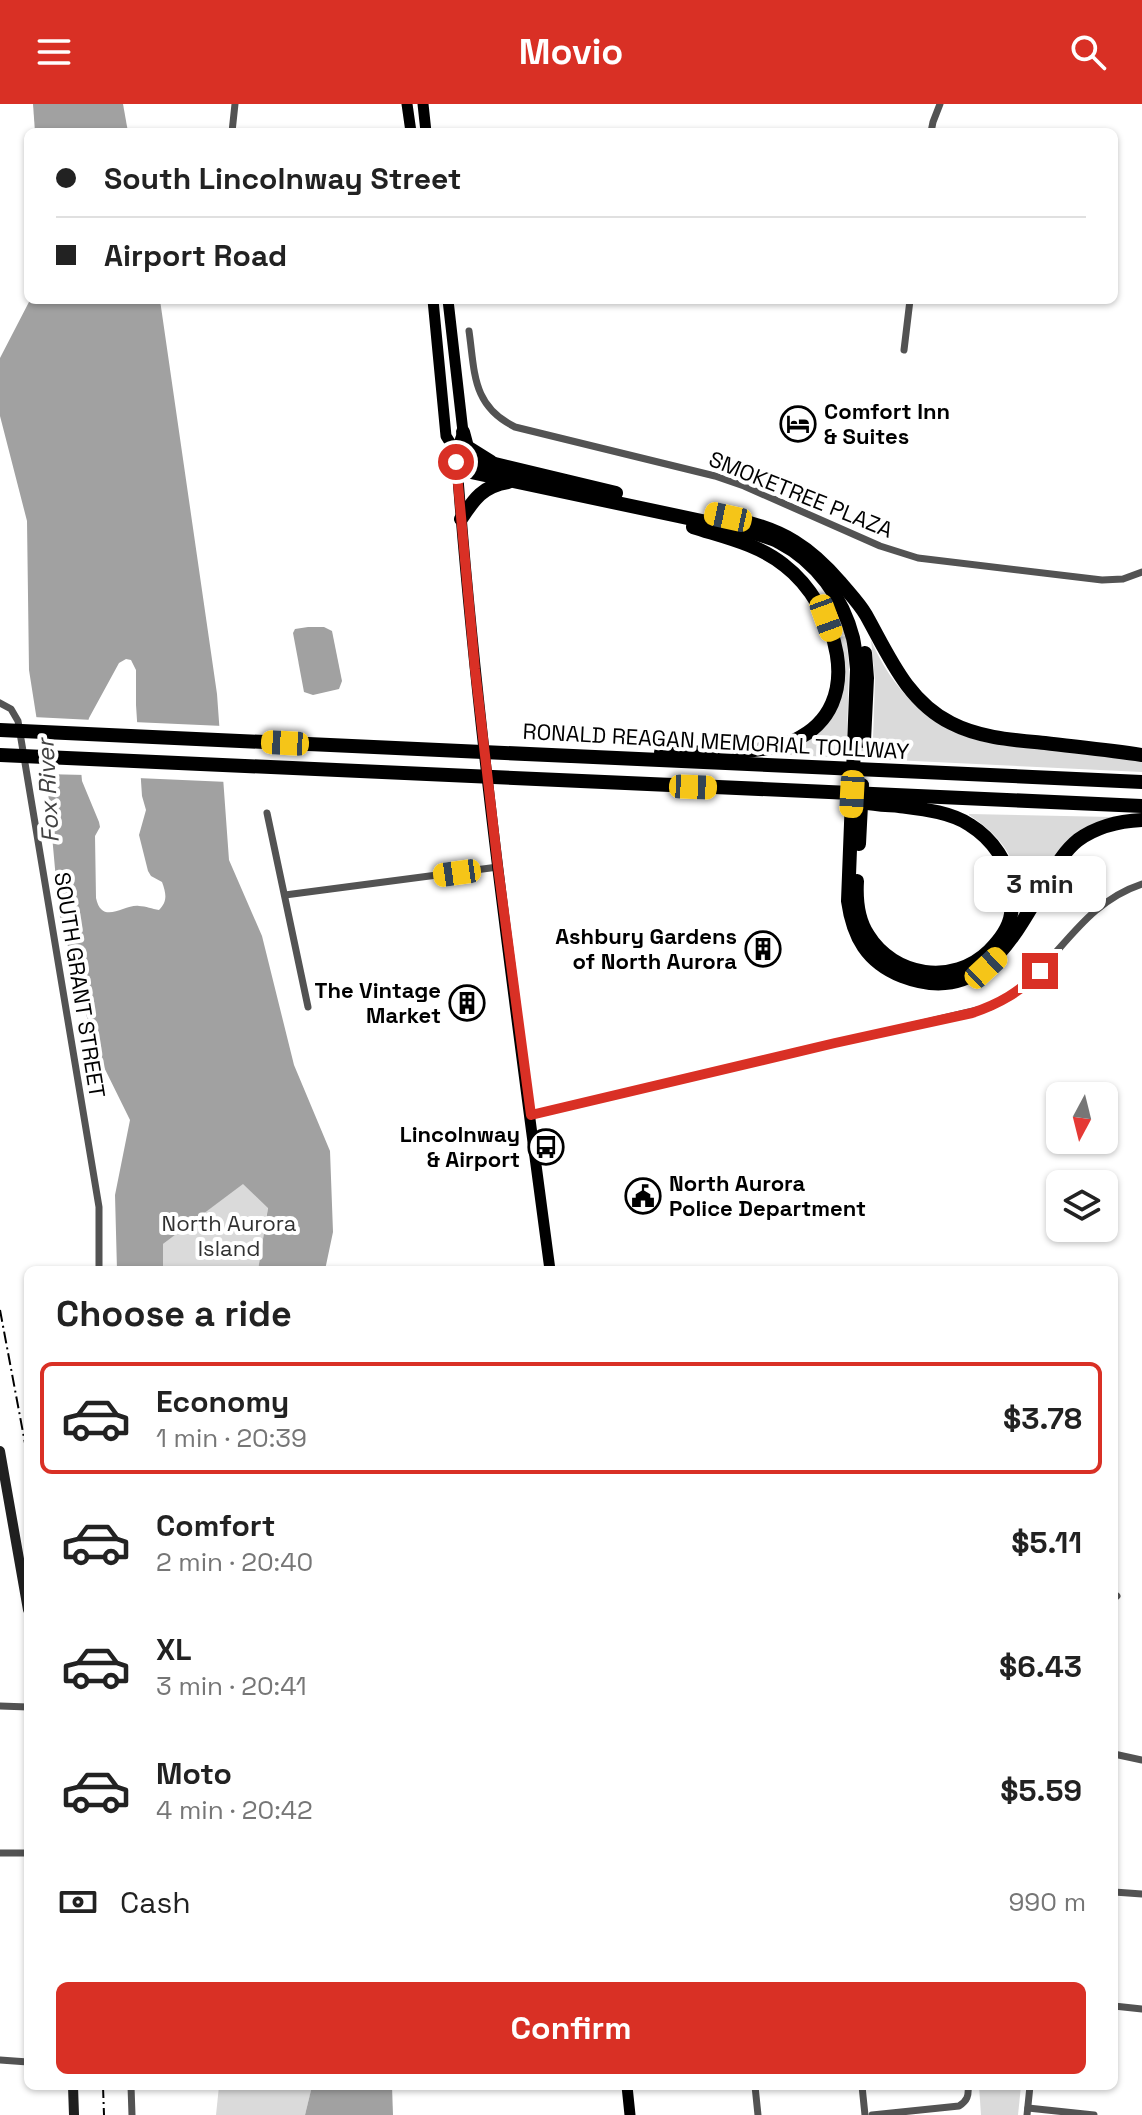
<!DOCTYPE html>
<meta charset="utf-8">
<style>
:root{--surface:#fff;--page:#f2f2f2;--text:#222;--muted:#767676;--line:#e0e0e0;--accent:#d93025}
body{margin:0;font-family:"Space Grotesk",sans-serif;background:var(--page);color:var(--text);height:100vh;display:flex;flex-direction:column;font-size:30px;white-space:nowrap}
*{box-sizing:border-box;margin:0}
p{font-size:26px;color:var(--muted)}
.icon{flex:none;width:44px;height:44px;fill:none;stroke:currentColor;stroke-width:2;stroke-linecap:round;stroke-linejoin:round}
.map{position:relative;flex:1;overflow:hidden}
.details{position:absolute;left:24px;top:1162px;width:1094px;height:824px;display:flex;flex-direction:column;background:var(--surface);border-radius:12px;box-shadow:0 2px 6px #0004}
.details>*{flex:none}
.hud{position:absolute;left:24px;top:24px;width:1094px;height:176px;border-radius:12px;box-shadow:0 2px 6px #0004;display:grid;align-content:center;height:176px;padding:0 32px;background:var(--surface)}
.needle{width:52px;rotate:187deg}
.fabs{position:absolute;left:1046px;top:978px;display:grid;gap:16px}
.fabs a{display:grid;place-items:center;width:72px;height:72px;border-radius:12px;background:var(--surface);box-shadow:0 2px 6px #0004;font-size:40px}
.end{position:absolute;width:36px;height:36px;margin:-18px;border:10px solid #d93025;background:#fff;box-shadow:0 0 0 4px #fff}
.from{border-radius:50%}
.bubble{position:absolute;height:56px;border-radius:12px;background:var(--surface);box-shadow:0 2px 6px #0004;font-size:26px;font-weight:800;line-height:56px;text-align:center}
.car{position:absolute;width:24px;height:48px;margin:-24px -12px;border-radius:10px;box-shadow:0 0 6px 2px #0007;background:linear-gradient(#f5c518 24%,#345 0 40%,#f5c518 0 76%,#345 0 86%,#f5c518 0)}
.hud b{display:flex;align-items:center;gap:28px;height:76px;font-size:30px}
.hud b+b{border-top:2px solid var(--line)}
.hud i{width:20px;height:20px;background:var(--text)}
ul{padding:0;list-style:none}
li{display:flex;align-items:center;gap:24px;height:112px;margin:0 16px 12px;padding:0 16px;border:4px solid transparent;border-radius:12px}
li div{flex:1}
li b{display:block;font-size:30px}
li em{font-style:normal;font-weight:800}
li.active{border-color:var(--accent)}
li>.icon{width:72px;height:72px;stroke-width:1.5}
h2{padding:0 32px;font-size:36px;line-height:96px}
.pay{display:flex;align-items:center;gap:20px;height:88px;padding:0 32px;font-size:30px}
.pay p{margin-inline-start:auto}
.button{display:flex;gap:16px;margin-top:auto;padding:16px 32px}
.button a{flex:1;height:92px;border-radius:12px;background:var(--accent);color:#fff;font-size:32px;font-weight:800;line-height:92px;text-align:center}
header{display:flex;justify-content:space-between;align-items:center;height:104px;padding:0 32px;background:var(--accent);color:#fff;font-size:36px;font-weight:800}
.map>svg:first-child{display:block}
</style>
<header><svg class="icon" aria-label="menu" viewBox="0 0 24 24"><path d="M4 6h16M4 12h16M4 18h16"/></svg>Movio<svg class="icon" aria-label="search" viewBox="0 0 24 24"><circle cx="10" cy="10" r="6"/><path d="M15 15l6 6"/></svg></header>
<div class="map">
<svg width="1142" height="2011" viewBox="0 0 1142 2011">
<rect width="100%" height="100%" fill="#fff"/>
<g fill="#dadada">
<path d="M846,532l3,29 -2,73 26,1 2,-59 -4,-40c20,48 58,88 110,101 22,6 46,6 68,9 31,3 62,7 93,11v11l-373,-18 49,-23 25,-74 -3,-20z"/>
<path d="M969,710l143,3 -15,6 -80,100c7,-50 -4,-79 -48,-108z"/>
<path d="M243,1079l25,24 -10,63h-95v-26z"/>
<path d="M219,1982h93l-7,29h-89z"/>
<path d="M979,1982h42l-3,29h-37z"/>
</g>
<g fill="#a1a1a1" fill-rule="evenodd">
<path d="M33,0h90l5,28h-93z"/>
<path d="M30,196h130l57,394 12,166 33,76 32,129 36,86 3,81 -8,38h-67l10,-62 -25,-24 -80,60v26h-46l-2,-75 15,-75 -34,-69 -37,-138 -11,-122 -19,-121 -2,-149 -27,-105v-58zM126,555l5,1 5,10v35l6,91 4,14 -7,25 9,36 3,5 11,6c4,11 6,19 -3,28 -7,-1 -13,-4 -20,-4 -15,-2 -37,20 -43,-8l-1,-62 5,-9 -1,-5 -17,-41 -1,-11 2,-28 6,-24 30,-55z"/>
<path d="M308,523h16l8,4 10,50 -3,8 -26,6 -9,-3 -11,-59 2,-4z"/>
<path d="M312,1982h80l1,29h-88z"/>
</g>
<g fill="#fff">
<path d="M33,613l60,3 -6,23 -1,32 -44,-1z"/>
<path d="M133,618l90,4 5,56 -91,-4z"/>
</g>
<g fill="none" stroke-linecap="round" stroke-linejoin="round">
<g stroke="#535353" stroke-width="7">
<path d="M232,28l3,-28"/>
<path d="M931,28l2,-10 7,-18"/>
<path d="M469,227c6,42 3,75 46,96l200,49 29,10 136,60 38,12 184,22 21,-1 19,-7"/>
<path d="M904,246l6,-50"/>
<path d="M0,599l11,6 7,12 81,486v63"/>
<path d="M267,709l41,194"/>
<path d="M285,791l213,-28"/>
<path d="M531,1011l459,-108c64,-29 82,-100 152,-123"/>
<path d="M1114,1494l3,-2"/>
<path d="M0,1602l28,1"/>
<path d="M1114,1650l28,6"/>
<path d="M0,1749h28"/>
<path d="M1114,1788l28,2"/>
<path d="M1114,1902l28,3"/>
<path d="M0,1956l28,2"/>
<path d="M131,1982l1,29"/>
<path d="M755,1982l3,29"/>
<path d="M862,1982l3,29"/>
<path d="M1028,2004l66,7"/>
<path d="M872,2011l87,-9c8,-5 10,-10 9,-20"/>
<path d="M1027,2011l3,-29"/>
</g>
<g stroke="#202020" stroke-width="10">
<path d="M0,1347l28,159"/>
<path d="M73,1982l1,29"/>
</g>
<g stroke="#000" stroke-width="11">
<path d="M407,0l4,28"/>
<path d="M423,0l3,28"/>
<path d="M433,196l13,136 10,16"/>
<path d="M448,196l15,132 -7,20c20,274 58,546 94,818"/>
<path d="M627,1982l3,29"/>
</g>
<g stroke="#000" stroke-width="14">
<path d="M463,328l4,15 24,15"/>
<path d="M457,358l38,2 121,29"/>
<path d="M457,365l287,61c11,4 24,6 35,12 37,19 64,56 74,96 2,9 3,21 4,31l-9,232c5,36 19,61 54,75 78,30 110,-36 143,-92 9,-15 19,-33 33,-44 18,-13 42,-19 64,-20"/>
<path d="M461,415c13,-20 22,-33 47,-37"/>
<path d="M738,416c45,10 72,27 102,62 9,11 19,21 26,33 23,41 41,86 85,108 29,15 62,17 94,20 33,4 65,7 97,12"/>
<path d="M0,626l1142,52"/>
<path d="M864,637l3,-63 -2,-25"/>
<path d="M661,648c37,0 100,4 134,-12 75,-35 40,-136 -11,-175 -26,-21 -60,-28 -91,-38"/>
<path d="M0,651l1142,51"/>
<path d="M859,740l3,-59"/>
<path d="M857,777c-1,17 1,39 11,54 26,42 85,51 121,16 10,-10 20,-22 22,-37 1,-7 0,-16 0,-24 0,-26 -20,-52 -41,-65 -19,-13 -48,-16 -71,-19 -12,-1 -24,-1 -36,-4"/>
</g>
<g stroke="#000" stroke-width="2" stroke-dasharray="12 4 2 4" stroke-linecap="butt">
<path d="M0,1206l28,149"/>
<path d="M103,1982l1,29"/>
</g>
</g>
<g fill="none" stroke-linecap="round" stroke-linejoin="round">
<path stroke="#d93025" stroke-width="10" d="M456,358l19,207 23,198 33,248 304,-72 137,-30c27,-9 48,-21 68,-42"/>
</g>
<defs>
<symbol id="hotel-ring" viewBox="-11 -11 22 22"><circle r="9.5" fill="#fff" stroke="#000" stroke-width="1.5"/><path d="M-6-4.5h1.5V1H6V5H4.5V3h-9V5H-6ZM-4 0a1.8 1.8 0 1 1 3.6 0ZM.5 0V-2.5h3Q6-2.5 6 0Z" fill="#000"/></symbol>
<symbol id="building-ring" viewBox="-11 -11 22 22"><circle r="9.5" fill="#fff" stroke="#000" stroke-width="1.5"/><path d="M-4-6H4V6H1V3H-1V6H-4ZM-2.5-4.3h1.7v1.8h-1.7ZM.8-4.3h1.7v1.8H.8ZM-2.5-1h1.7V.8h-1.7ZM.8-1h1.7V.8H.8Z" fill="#000"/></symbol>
<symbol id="bus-ring" viewBox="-11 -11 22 22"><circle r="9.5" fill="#fff" stroke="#000" stroke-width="1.5"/><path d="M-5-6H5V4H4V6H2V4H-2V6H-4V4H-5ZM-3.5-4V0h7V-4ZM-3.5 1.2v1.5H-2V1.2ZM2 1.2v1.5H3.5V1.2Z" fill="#000"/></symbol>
<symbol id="civic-ring" viewBox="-11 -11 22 22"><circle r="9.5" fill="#fff" stroke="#000" stroke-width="1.5"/><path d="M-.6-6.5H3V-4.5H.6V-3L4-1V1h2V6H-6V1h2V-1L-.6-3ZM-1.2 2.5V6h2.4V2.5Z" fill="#000"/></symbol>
</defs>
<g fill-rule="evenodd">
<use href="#hotel-ring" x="778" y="300" width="40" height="40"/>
<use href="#building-ring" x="743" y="825" width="40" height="40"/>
<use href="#building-ring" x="447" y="879" width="40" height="40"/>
<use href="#bus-ring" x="526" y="1023" width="40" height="40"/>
<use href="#civic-ring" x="623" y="1072" width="40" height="40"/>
</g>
<g text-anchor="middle" stroke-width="8" stroke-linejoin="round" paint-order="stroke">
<g font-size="22" font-weight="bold" fill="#000" stroke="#fff" text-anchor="end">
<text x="824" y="315" text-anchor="start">Comfort Inn<tspan x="824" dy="25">&amp; Suites</tspan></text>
<text x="737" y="840">Ashbury Gardens<tspan x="737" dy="25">of North Aurora</tspan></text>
<text x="441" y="894">The Vintage<tspan x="441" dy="25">Market</tspan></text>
<text x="520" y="1038">Lincolnway<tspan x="520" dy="25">&amp; Airport</tspan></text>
<text x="669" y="1087" text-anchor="start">North Aurora<tspan x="669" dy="25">Police Department</tspan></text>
</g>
<g font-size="22" fill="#000" stroke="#fff">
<text transform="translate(801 390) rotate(22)" y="8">SMOKETREE PLAZA</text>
<text transform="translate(716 637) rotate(3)" y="8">RONALD REAGAN MEMORIAL TOLLWAY</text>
<text transform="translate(80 881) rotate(81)" y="8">SOUTH GRANT STREET</text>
</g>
<g font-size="22" fill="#313131" stroke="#fff">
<text x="229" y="1127">North Aurora<tspan x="229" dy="25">Island</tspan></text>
</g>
<g font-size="24" font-style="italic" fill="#424242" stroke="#fff">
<text transform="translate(48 687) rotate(-93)" y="8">Fox River</text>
</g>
</g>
</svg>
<div class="fabs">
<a><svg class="needle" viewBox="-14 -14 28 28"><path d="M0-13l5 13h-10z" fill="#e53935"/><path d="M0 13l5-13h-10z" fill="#767676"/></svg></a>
<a><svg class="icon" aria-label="layers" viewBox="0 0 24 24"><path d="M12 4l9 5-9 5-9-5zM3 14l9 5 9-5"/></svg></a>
</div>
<i class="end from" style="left:456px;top:358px"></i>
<i class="end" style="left:1040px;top:867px"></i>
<div class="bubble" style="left:974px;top:752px;width:132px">3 min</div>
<i class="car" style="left:728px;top:413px;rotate:282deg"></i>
<i class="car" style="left:826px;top:514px;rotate:160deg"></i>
<i class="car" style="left:285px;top:639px;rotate:273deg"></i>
<i class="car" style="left:693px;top:683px;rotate:92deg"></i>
<i class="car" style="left:852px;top:690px;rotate:183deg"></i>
<i class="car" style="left:457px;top:769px;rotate:262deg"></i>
<i class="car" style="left:986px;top:864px;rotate:47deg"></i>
<div class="hud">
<b><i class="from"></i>South Lincolnway Street</b>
<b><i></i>Airport Road</b>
</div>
<section class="details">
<h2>Choose a ride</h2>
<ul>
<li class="active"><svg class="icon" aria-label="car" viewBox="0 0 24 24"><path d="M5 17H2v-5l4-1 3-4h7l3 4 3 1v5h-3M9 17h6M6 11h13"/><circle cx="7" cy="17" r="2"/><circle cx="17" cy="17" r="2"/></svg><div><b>Economy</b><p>1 min · 20:39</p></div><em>$3.78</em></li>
<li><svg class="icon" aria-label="car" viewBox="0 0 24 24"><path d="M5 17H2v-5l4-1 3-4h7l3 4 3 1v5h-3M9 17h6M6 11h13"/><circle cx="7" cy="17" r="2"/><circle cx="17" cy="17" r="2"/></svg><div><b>Comfort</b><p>2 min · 20:40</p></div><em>$5.11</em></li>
<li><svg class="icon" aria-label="car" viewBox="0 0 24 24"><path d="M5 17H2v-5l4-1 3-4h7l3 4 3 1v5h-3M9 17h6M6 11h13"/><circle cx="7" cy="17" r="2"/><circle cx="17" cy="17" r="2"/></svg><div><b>XL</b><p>3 min · 20:41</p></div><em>$6.43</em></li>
<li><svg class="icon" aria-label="car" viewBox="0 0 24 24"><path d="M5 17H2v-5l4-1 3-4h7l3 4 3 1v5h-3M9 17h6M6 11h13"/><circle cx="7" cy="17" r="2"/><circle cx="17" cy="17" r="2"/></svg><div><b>Moto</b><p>4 min · 20:42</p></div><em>$5.59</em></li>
</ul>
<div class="pay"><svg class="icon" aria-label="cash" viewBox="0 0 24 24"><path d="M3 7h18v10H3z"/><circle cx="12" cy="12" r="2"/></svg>Cash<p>990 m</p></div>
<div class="button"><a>Confirm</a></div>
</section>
</div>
